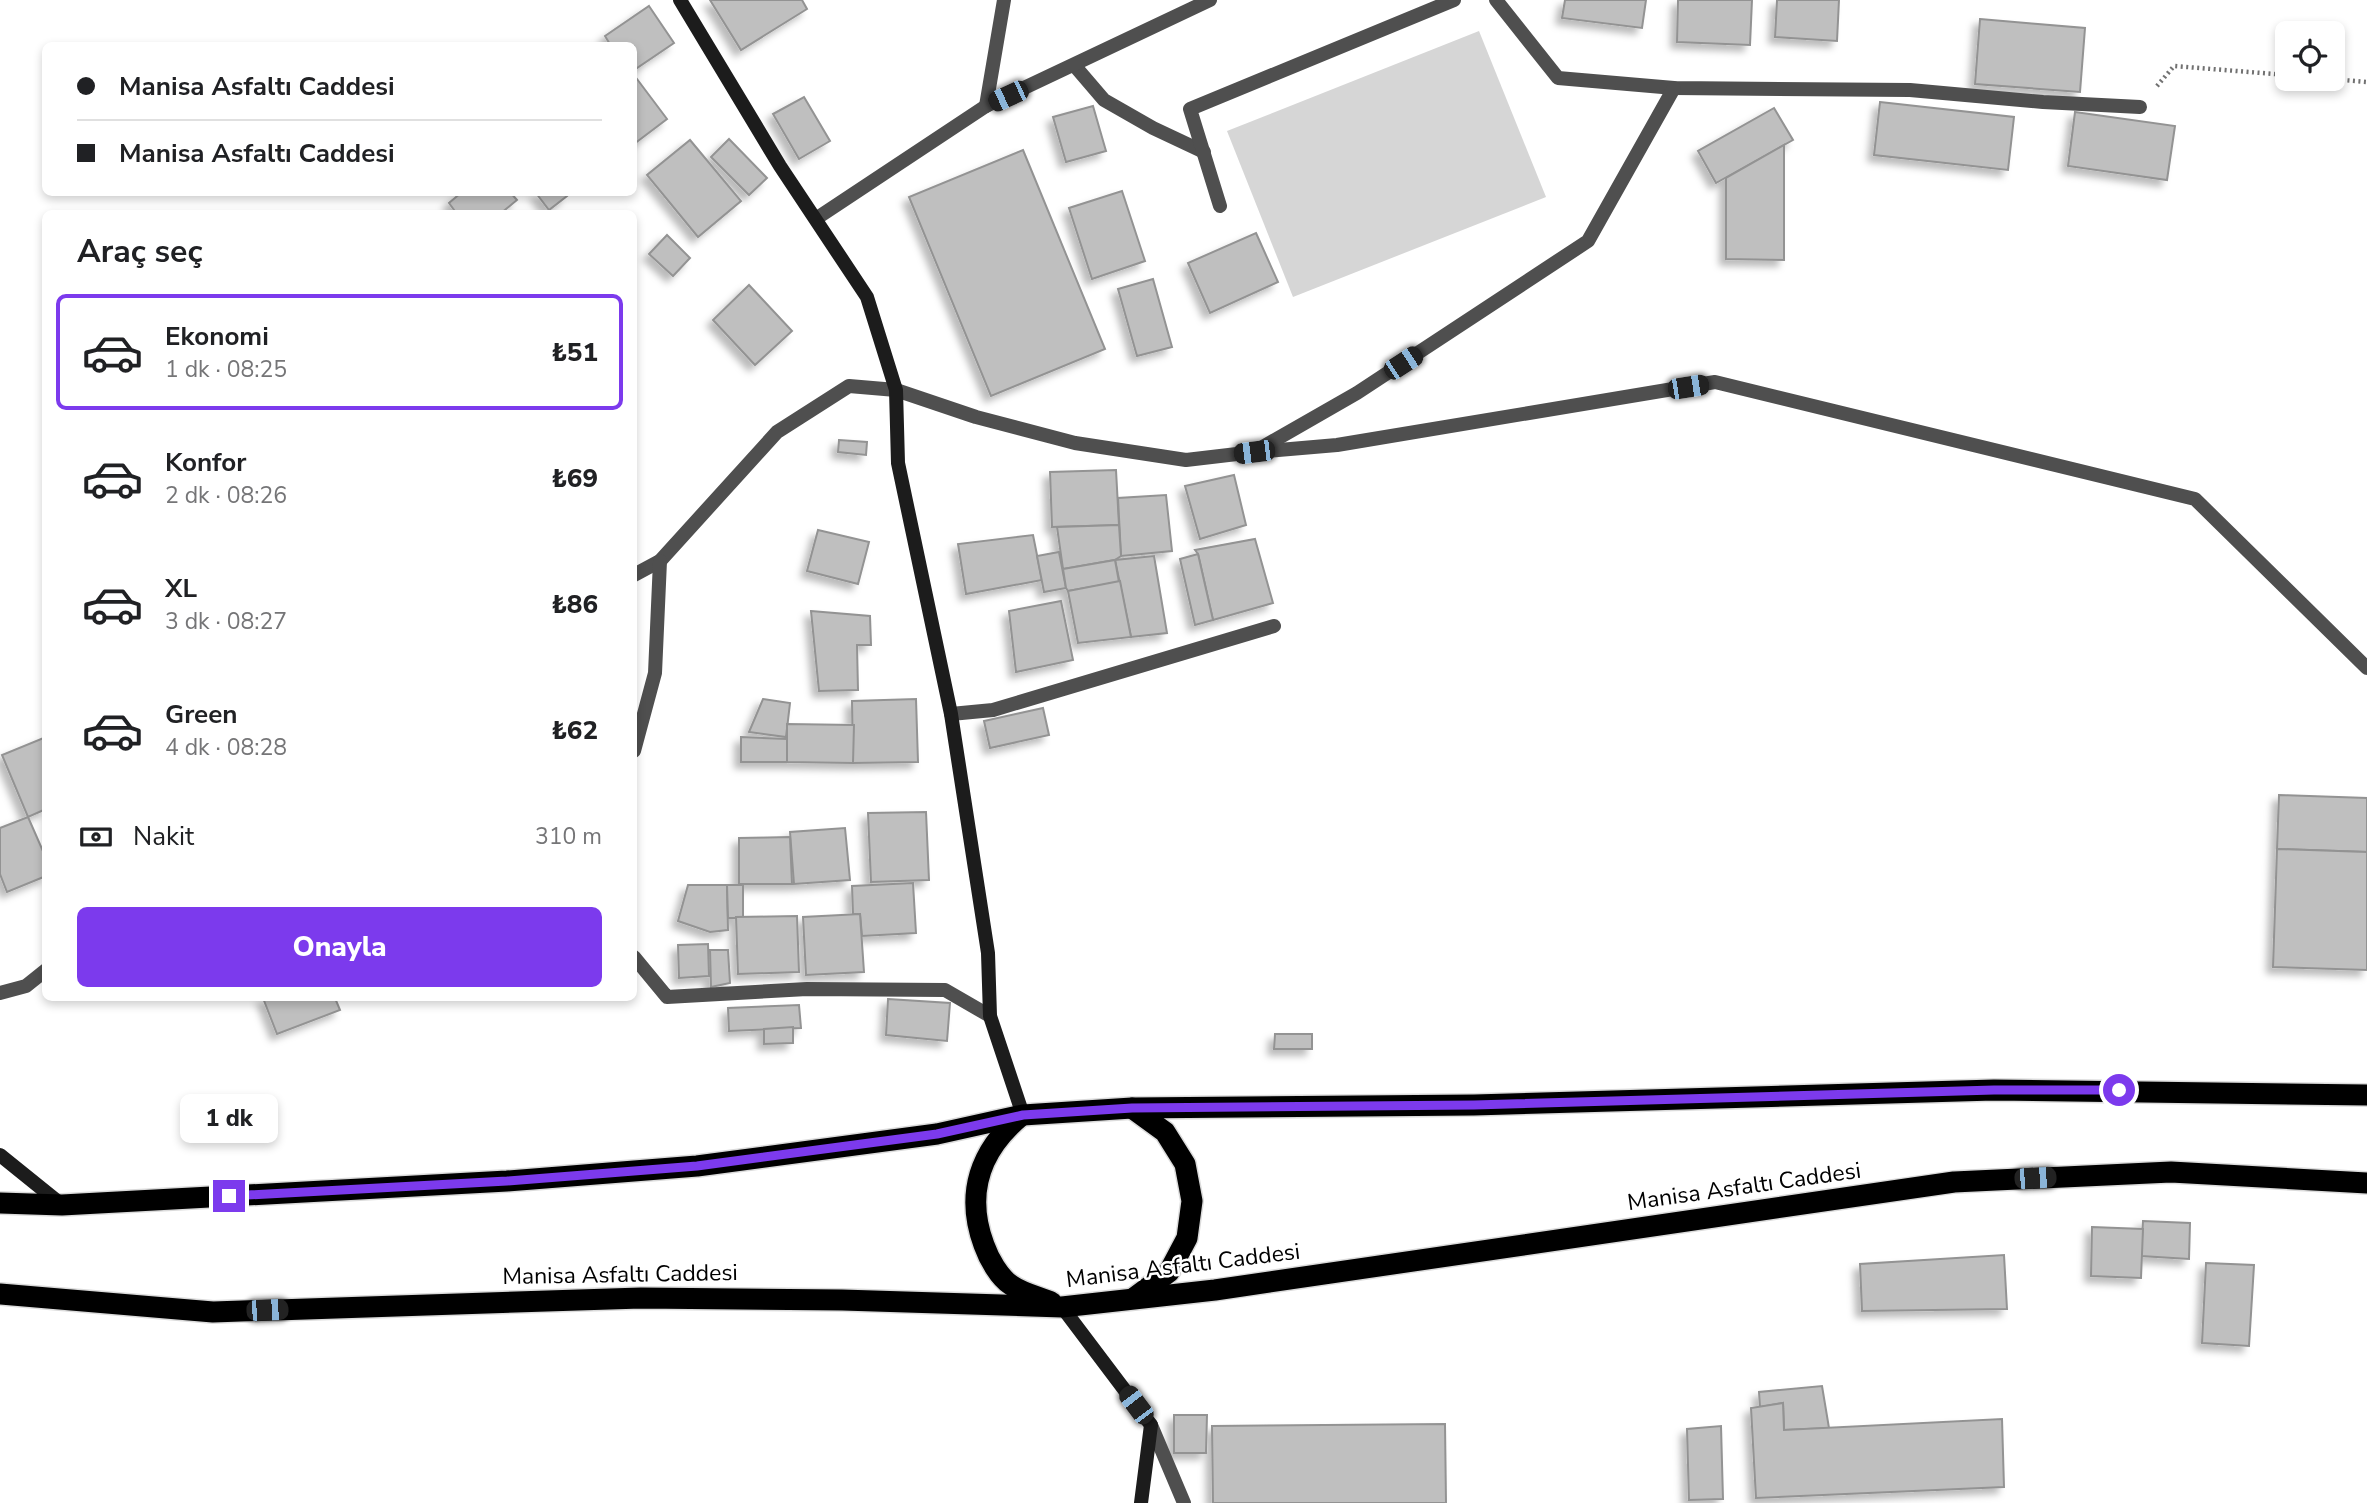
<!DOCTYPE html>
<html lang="tr">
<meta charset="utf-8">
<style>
:root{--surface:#fff;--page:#f6f6f6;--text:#202124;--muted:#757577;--line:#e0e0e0;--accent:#7c3aed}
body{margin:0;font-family:"Nunito Sans",sans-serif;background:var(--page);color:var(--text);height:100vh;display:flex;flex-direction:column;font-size:26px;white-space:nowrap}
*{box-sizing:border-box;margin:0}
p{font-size:23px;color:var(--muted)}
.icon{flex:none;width:38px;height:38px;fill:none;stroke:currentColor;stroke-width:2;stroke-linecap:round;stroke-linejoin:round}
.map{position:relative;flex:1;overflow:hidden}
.side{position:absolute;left:42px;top:210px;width:595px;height:791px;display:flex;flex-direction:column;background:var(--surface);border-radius:10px;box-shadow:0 4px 10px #0003}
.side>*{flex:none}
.guide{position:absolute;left:42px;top:42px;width:595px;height:154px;border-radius:10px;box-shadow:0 4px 10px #0003;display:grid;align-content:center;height:154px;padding:0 35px;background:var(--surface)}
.controls{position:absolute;left:2275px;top:21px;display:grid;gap:14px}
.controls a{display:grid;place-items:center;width:70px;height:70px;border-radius:10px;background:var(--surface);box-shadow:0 4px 10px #0003;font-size:35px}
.end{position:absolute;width:32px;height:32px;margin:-16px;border:9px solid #7c3aed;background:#fff;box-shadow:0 0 0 4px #fff}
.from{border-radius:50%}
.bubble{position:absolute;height:49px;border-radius:10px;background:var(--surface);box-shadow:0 4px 10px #0003;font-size:23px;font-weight:800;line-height:49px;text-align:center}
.car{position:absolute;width:21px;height:42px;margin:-21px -10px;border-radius:9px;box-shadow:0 0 5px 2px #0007;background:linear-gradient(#222 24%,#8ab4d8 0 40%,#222 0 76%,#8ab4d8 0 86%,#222 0)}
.guide b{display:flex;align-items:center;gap:24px;height:66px;font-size:26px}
.guide b+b{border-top:2px solid var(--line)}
.guide i{width:18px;height:18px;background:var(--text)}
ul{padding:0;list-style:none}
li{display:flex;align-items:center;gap:21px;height:116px;margin:0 14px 10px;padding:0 21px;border:4px solid transparent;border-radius:10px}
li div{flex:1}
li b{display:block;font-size:26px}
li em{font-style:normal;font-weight:800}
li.active{border-color:var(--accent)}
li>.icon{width:63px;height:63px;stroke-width:1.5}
h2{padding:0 35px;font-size:32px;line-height:84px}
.pay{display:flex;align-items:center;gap:18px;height:77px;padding:0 35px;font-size:26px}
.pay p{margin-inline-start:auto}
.cta{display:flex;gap:14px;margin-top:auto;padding:14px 35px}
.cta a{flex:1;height:80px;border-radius:10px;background:var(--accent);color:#fff;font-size:28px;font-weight:800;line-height:80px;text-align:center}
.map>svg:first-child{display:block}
</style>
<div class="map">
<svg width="2367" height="1503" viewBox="0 0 2367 1503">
<defs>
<filter id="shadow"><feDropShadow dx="-6" dy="6" stdDeviation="3.5" flood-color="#0004"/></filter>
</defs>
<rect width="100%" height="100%" fill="#fff"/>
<path fill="#d6d6d6" d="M1479,31l67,166 -253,100 -66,-166z"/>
<g fill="#bfbfbf" stroke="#939393" stroke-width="2" filter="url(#shadow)">
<path d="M710,0h92l5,9 -66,41z"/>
<path d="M1565,0h81l-4,28 -80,-10z"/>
<path d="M1678,0h74l-2,45 -73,-3z"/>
<path d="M1777,0h62l-2,41 -62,-4z"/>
<path d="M649,6l25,37 -40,27v-24h-23l-6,-10z"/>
<path d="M1980,19l105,9 -5,64 -105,-8z"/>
<path d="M634,75l33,44 -33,25z"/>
<path d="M804,97l26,44 -31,18 -26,-45z"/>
<path d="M1880,102l134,15 -6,53 -134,-15z"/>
<path d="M1093,106l13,45 -40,11 -13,-45z"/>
<path d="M1774,108l19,32 -77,43 -18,-32z"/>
<path d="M2075,112l100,14 -8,54 -99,-14z"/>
<path d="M729,139l38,39 -18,17 -38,-38z"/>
<path d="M690,140l51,61 -43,36 -51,-62z"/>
<path d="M1784,145v115l-58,-1v-81z"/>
<path d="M1023,150l82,199 -114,47 -82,-199z"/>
<path d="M1122,191l23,70 -53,18 -23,-71z"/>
<path d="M462,192h48l7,8 -17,14h-43l-8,-11z"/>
<path d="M564,192l3,4 -18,14 -13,-17z"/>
<path d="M1256,233l22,49 -68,31 -22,-50z"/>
<path d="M667,235l23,23 -17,18 -24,-22z"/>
<path d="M1153,279l19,68 -35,9 -19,-67z"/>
<path d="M749,285l43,46 -37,34 -42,-45z"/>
<path d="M839,440l28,2 -1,13 -28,-3z"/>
<path d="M1116,470l3,55 -67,2 -2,-55z"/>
<path d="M1234,475l12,50 -46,14 -15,-53z"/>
<path d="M1166,495l6,56 -51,5 -3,-58z"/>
<path d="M1119,525l2,31 -6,4 -52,9 -6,-42z"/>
<path d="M818,530l51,12 -11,42 -51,-13z"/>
<path d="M1033,535l9,45 -76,14 -8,-50z"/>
<path d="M1255,539l18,64 -60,17 -15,-66 -3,-4z"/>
<path d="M1059,552l7,36 -22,4 -7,-36z"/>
<path d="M1198,554l15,66 -18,5 -15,-66z"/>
<path d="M1154,556l13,77 -36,4 -16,-77z"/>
<path d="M1115,560l4,22 -51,9 -2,-3 -3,-19z"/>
<path d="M1120,581l11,56 -53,6 -10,-52z"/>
<path d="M1061,601l12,59 -57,12 -7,-61z"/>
<path d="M811,611l59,5 1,29h-14l1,45 -39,1z"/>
<path d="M763,699l27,4 -4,34 -37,-5z"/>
<path d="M916,699l2,63 -65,1 -1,-62z"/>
<path d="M1043,708l6,27 -59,13 -6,-27z"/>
<path d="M787,724l67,1 -1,38 -66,-1z"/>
<path d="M46,737v72l-18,8 -26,-62z"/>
<path d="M741,737l46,2v23h-46z"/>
<path d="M2279,795l88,3v54l-90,-3z"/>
<path d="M926,812l3,68 -58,2 -3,-69z"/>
<path d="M28,817l18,41v18l-39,16 -7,-18v-46z"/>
<path d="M845,828l5,52 -56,4 -4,-52z"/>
<path d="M790,837l2,47h-53v-46z"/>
<path d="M2277,849l90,3v118l-94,-3z"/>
<path d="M913,883l3,50 -54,3 -2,-22h-7l-1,-28z"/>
<path d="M688,885h39l1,45 -18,2 -32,-11z"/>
<path d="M727,885h16v33h-15z"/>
<path d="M860,914l4,58 -58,3 -3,-58z"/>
<path d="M797,916l2,56 -61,2 -2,-57z"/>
<path d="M708,944l1,32 -30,2 -1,-33z"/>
<path d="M710,950h18l2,33 -19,4z"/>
<path d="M263,998h72l5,12 -63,24z"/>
<path d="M888,999l62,4 -3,38 -61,-6z"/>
<path d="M799,1005l2,23 -72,3 -1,-23z"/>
<path d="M793,1027v16l-29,1v-15z"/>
<path d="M1275,1034h37v15h-38z"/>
<path d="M2143,1221l47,2 -1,36 -48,-3z"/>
<path d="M2092,1227l51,2 -2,49 -50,-2z"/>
<path d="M2004,1255l3,54 -145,2 -2,-47z"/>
<path d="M2206,1263l48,2 -5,81 -47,-3z"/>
<path d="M1822,1386l7,42 -45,2 -1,-27 -23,4 -1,-15z"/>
<path d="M1783,1403l1,27 218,-11 2,68 -248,11 -5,-90z"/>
<path d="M1174,1415h33l-1,38h-32z"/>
<path d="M1445,1424l1,79h-233l-1,-77z"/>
<path d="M1721,1426l2,73 -34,1 -2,-71z"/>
</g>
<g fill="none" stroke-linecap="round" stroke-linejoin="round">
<defs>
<g id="highway">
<path d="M1132,1108l33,24 20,32 7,37 -5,37 -18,34 -35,26"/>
<path d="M1021,1116c-41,34 -56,78 -37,129 5,14 15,32 27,40 11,8 28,12 40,17"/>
<path d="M0,1203l62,2 445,-24 190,-15 240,-32 86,-19 109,-7 342,-3 520,-15 373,5"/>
<path d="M0,1294l213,18 428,-14 201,2 220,7 153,-17 739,-108 217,-10 196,11"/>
</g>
</defs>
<use href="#highway" stroke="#dbdbdb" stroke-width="24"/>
<g stroke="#717171" stroke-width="4.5" stroke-dasharray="2 3.5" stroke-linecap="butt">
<path d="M2331,79l36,3"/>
<path d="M2157,86l17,-20 113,9"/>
</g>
<g stroke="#4f4f4f" stroke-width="14">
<path d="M986,106l18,-106"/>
<path d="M1254,452l83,-7 378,-63 480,117 172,169"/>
</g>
<g stroke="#4f4f4f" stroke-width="14">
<path d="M1496,0l62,78 116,10 236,2 133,12 97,5"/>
<path d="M1074,65l30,35 49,28 51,24"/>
<path d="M1220,206l-30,-97 264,-109"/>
<path d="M817,218l169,-112 224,-106"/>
<path d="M634,575l26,-14 117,-129 72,-46 47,4 80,27 99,26 111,17 68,-8 103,-59 231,-152 86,-153"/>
<path d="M951,714l42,-4 281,-84"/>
<path d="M634,751l21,-78 5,-112"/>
<path d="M634,957l33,40 140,-8 138,1 45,26"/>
<path d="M0,993l26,-7 20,-16"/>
<path d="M1151,1425l33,78"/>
</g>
<g stroke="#1c1c1c" stroke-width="14">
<path d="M680,0l100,166 87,131 29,93 2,73 53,251 37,239 2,63 33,99"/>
<path d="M0,1155l62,50"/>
<path d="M1062,1307l89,118 -10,78"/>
</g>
<use href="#highway" stroke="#000" stroke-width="21"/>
</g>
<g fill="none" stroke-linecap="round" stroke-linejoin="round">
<path stroke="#7c3aed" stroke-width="9" d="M229,1196l278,-15 190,-15 240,-32 86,-19 109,-7 342,-3 520,-15h125"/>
</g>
<g text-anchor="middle" stroke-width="5" stroke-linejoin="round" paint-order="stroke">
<g font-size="23" fill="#000" stroke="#fff">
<text transform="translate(1744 1186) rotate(-8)" y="8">Manisa Asfaltı Caddesi</text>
<text transform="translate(1183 1265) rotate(-7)" y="8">Manisa Asfaltı Caddesi</text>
<text transform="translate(620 1274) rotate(-1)" y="8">Manisa Asfaltı Caddesi</text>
</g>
</g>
</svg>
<div class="controls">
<a><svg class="icon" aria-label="locate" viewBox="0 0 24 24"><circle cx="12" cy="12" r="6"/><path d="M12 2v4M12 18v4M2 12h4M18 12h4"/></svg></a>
</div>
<i class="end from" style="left:2119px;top:1090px"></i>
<i class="end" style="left:229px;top:1196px"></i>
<div class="bubble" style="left:180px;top:1094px;width:98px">1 dk</div>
<i class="car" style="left:1008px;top:96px;rotate:245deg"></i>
<i class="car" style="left:1403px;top:363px;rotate:57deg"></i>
<i class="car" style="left:1688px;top:387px;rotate:81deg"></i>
<i class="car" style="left:1254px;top:452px;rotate:263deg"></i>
<i class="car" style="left:2035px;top:1178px;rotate:87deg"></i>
<i class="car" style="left:267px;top:1310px;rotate:88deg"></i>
<i class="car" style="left:1136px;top:1405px;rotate:323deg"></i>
<div class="guide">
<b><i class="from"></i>Manisa Asfaltı Caddesi</b>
<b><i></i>Manisa Asfaltı Caddesi</b>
</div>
<section class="side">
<h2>Araç seç</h2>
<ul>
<li class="active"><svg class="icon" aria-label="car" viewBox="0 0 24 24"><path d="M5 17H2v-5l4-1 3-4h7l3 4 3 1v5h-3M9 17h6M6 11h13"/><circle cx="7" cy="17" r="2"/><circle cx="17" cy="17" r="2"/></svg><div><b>Ekonomi</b><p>1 dk · 08:25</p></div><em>₺51</em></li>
<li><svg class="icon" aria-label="car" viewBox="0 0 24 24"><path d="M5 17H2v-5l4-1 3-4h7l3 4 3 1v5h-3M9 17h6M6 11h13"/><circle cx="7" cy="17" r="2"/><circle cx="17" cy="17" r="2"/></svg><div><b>Konfor</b><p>2 dk · 08:26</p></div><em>₺69</em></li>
<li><svg class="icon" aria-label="car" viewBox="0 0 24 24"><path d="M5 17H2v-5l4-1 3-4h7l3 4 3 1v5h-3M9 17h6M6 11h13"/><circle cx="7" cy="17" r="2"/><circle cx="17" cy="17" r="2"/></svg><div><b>XL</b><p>3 dk · 08:27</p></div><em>₺86</em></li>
<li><svg class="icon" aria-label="car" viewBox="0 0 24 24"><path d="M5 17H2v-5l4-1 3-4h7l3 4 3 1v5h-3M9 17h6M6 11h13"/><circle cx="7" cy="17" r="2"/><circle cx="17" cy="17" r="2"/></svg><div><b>Green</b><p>4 dk · 08:28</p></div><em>₺62</em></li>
</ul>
<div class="pay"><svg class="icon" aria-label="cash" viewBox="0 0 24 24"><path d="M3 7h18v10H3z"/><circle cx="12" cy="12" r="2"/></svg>Nakit<p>310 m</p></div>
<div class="cta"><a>Onayla</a></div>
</section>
</div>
